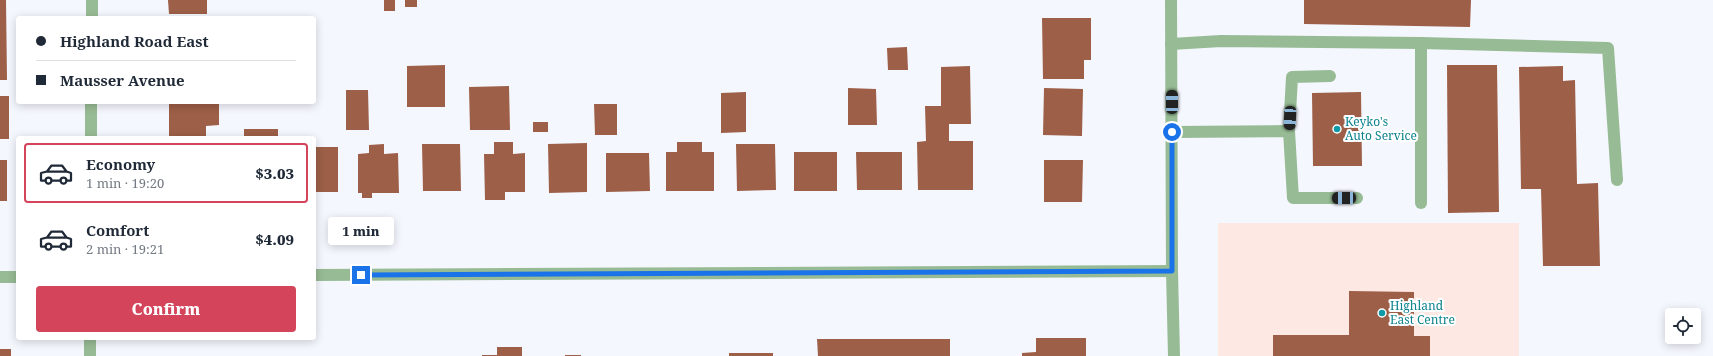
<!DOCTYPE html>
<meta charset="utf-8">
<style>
:root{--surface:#fff;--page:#f6f6f7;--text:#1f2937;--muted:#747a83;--line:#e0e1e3;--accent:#d4445b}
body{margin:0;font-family:"Noto Serif",serif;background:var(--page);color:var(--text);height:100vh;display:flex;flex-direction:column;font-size:15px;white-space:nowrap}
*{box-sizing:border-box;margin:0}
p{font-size:13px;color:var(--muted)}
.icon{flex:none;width:22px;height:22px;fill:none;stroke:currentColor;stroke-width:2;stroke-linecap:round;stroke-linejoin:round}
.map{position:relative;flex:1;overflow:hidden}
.panel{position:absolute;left:16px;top:136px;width:300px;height:204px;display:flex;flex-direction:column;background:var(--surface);border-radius:4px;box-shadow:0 2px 10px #0003}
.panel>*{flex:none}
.guide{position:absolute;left:16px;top:16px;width:300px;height:88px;border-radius:4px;box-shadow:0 2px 10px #0003;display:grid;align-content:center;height:88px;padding:0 20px;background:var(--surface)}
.fabs{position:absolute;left:1665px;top:308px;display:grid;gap:8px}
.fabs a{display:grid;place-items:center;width:36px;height:36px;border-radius:4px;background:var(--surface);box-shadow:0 2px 10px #0003;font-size:20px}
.end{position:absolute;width:18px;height:18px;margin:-9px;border:5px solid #1a73e8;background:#fff;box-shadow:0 0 0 2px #fff}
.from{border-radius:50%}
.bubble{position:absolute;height:28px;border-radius:4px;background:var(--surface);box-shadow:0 2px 10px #0003;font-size:13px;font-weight:800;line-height:28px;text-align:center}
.car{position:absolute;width:12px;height:24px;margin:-12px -6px;border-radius:5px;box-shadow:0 0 3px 1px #0007;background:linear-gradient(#222 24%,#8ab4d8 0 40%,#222 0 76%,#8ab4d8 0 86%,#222 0)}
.guide b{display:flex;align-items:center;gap:14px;height:38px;font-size:15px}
.guide b+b{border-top:1px solid var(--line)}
.guide i{width:10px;height:10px;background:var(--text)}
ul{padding:7px 0 0;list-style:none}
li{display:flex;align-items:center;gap:12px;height:60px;margin:0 8px 6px;padding:0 12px;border:2px solid transparent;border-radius:4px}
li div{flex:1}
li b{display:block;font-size:15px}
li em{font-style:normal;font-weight:800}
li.active{border-color:var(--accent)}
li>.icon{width:36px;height:36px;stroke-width:1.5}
.primary-button{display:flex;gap:8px;margin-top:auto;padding:8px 20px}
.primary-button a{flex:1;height:46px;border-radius:4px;background:var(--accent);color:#fff;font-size:16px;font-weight:800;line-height:46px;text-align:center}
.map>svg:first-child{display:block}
</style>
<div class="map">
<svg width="1713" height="356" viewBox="0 0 1713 356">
<rect width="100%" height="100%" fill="#f5f7fe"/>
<rect fill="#fde8e3" x="1218" y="223" width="301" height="133"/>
<g fill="#9d5f47">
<path d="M0,0h6l1,80h-7z"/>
<path d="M168,0h39v14h-38z"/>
<rect x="384" y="0" width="11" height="11"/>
<rect x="405" y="0" width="12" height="7"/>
<path d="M1304,0h167l-1,27 -166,-3z"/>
<path d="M1042,18h49v42h-7v19h-41z"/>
<path d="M907,47l1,23h-20l-1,-22z"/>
<path d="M445,65v42h-38v-41z"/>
<path d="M1447,65h50l2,147 -51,1z"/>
<path d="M970,66l1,58h-22v17h24v49h-55l-1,-48 9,-1 -1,-35h16v-39z"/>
<path d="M1563,66v15l12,-1 2,104 21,-1 2,83h-57l-2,-77h-20l-2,-122z"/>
<path d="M509,86l1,44h-40l-1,-43z"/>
<path d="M848,88l28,1 1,36h-29z"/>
<path d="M1044,88l39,1 -1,47 -39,-1z"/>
<path d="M346,90h22l1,40h-23z"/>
<path d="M746,92v40l-25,1v-40z"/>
<path d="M1361,92l1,74h-49l-1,-73z"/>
<rect x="0" y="96" width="9" height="43"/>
<path d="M169,102h50v23l-13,1v12h-37z"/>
<path d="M594,104h23v31h-22z"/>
<rect x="533" y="122" width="15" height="10"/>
<rect x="244" y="129" width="34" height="9"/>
<rect x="283" y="136" width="20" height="2"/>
<path d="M494,142h19v12l12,-1v39h-20v8h-20l-1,-46h10z"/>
<path d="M677,142h25v10h12v39h-48v-39h11z"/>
<path d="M587,143v49l-38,1 -1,-49z"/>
<path d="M384,144v10l14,-1 1,40h-27v5h-10v-5h-4v-39l11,-1v-8z"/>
<path d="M422,144h38l1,47h-38z"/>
<path d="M736,144h39l1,46 -39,1z"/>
<rect x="314" y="147" width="24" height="45"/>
<rect x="794" y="152" width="43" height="39"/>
<path d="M856,152h46v38h-45z"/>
<path d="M606,153h43l1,38 -44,1z"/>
<rect x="0" y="160" width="7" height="41"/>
<path d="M1044,160h39l-1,42h-38z"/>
<path d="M1349,291l65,1v44h16v20h-157v-21h76z"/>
<path d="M1036,338h50v18h-64v-3l14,-1z"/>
<path d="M817,339h133v17h-132z"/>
<path d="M497,347h25v9h-40v-1h15z"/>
<rect x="0" y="349" width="11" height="7"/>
<rect x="729" y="353" width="44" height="3"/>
<rect x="565" y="355" width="16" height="1"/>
</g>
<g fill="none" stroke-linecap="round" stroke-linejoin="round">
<g stroke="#97bb94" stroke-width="12">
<path d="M1171,44l50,-3 200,2 187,5 9,132"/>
<path d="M1289,131l3,-54 38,-1"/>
<path d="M1172,132l117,-1 4,67h64"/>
<path d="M1421,203v-160"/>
</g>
<g stroke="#97bb94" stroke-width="12">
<path d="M92,18v-18"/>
<path d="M91,138v-36"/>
<path d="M314,275l858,-4"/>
<path d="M0,277h18"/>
<path d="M90,338v18"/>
</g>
<path stroke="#97bb94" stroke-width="12" d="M1171,0l1,271 2,85"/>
</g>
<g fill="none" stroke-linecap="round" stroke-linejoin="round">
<path stroke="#1a73e8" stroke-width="5" d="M361,275l811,-4v-139"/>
</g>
<g fill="#0f9aa8" stroke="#fff" stroke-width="1.5">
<circle cx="1337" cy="129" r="4"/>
<circle cx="1382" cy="313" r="4"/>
</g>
<g text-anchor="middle" stroke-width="4" stroke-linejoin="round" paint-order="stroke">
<g font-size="12" fill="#0d838f" stroke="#fff" text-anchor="start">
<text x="1345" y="126">Keyko's<tspan x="1345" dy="14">Auto Service</tspan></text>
<text x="1390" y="310">Highland<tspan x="1390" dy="14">East Centre</tspan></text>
</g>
</g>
</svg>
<div class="fabs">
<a><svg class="icon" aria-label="locate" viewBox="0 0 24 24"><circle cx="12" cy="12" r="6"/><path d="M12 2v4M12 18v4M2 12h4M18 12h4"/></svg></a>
</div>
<i class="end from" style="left:1172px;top:132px"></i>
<i class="end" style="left:361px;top:275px"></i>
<div class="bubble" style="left:328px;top:217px;width:66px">1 min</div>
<i class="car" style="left:1172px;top:102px;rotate:0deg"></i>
<i class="car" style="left:1290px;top:118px;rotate:183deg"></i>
<i class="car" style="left:1344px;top:198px;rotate:269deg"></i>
<div class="guide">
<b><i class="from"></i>Highland Road East</b>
<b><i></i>Mausser Avenue</b>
</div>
<section class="panel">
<ul>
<li class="active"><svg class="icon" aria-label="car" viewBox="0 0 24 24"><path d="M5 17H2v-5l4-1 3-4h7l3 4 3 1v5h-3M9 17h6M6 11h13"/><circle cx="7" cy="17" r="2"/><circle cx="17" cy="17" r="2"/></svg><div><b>Economy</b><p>1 min · 19:20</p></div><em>$3.03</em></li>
<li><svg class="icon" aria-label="car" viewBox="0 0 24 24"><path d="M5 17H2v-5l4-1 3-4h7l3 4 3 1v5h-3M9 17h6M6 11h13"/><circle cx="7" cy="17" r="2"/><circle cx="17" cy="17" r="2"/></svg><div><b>Comfort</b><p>2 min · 19:21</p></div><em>$4.09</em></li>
</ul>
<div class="primary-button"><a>Confirm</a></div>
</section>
</div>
